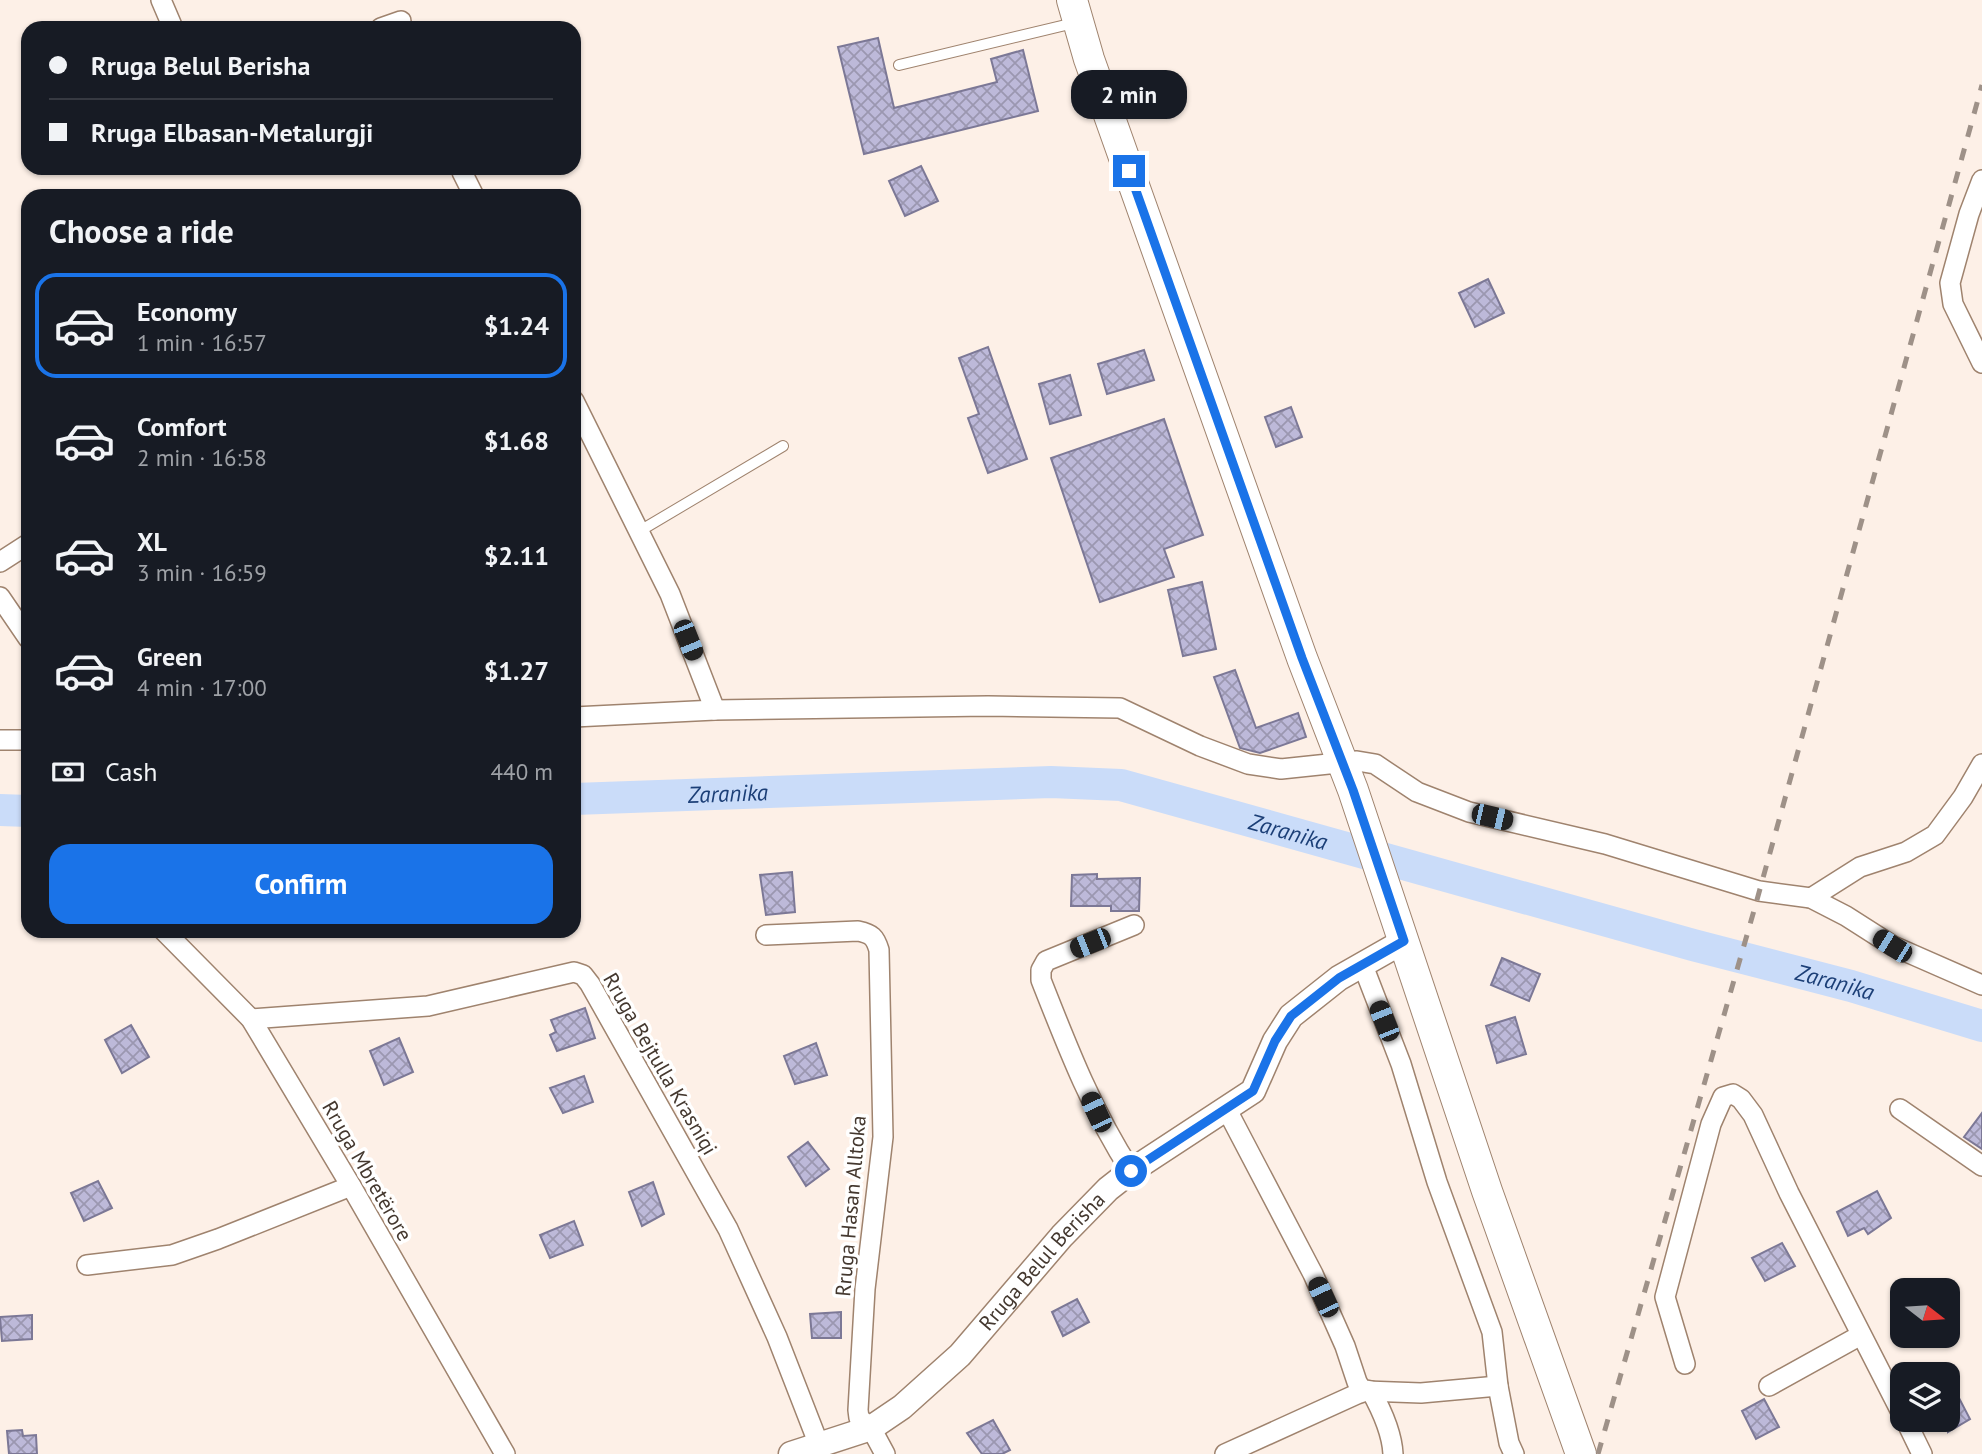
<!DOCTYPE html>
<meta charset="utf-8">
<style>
:root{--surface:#171b24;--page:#20242c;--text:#f1f3f6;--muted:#9ea1a6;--line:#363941;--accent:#1a73e8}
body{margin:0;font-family:"PT Sans",sans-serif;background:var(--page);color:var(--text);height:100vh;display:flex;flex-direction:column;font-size:26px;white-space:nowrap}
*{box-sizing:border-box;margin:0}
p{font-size:23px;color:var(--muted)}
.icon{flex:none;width:38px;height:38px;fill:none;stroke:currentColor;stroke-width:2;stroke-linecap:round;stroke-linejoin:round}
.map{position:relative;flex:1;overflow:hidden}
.sheet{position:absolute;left:21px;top:189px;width:560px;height:749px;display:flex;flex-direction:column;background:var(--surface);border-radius:21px;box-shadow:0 2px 5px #0004}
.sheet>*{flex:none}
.hud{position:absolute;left:21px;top:21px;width:560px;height:154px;border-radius:21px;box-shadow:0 2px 5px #0004;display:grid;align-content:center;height:154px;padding:0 28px;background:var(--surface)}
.needle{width:46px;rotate:107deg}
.tools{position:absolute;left:1890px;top:1278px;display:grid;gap:14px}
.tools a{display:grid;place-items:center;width:70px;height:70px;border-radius:14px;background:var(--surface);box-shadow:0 2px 5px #0004;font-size:35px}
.end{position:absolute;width:32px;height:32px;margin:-16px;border:9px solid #1a73e8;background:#fff;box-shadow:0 0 0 4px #fff}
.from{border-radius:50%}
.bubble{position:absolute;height:49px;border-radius:21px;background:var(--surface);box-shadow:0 2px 5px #0004;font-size:23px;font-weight:600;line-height:49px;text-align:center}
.car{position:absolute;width:21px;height:42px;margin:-21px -10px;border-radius:9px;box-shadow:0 0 5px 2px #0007;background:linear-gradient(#222 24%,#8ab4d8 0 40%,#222 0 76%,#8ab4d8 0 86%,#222 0)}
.hud b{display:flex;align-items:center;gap:24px;height:66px;font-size:26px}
.hud b+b{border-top:2px solid var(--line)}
.hud i{width:18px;height:18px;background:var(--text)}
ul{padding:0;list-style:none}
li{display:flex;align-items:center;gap:21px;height:105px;margin:0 14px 10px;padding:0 14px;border:4px solid transparent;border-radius:21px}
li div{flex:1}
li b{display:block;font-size:26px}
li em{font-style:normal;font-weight:600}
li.on{border-color:var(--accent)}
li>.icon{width:63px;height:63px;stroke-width:1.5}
h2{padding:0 28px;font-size:32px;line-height:84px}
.pay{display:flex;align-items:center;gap:18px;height:77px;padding:0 28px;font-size:26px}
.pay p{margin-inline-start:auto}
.action{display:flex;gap:14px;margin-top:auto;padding:14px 28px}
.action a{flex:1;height:80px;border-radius:21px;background:var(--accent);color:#fff;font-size:28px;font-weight:600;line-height:80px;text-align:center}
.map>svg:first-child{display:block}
</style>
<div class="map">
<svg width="1982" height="1454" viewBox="0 0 1982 1454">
<defs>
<pattern id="building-cross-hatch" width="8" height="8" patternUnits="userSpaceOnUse" patternTransform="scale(1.75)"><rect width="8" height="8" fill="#bdb9d9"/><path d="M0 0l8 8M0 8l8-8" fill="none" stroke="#9b97b0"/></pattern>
</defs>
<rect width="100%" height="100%" fill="#fdf0e7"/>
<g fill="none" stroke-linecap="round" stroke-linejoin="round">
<g stroke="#cadcf9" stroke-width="32">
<path id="s1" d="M574,799l477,-17 70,3 572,160 158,41 131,40"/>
<path d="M0,810l28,1"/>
</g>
</g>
<g fill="url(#building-cross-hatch)" stroke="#7c7896" stroke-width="2">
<path d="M878,38l16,70 103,-26 -6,-23 32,-9 15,61 -174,43 -26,-107z"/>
<path d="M921,166l17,35 -33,15 -16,-35z"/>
<path d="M1488,279l16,34 -29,14 -16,-34z"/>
<path d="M988,347l39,112 -39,14 -20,-55 11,-4 -20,-56z"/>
<path d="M1144,350l10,30 -47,14 -9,-30z"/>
<path d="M1070,375l11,40 -31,9 -11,-40z"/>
<path d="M1291,407l11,30 -26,10 -11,-30z"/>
<path d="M1164,419l39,116 -39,14 10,28 -74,25 -49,-144z"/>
<path d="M1202,582l14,67 -33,7 -15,-66z"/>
<path d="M1235,670l21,58 42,-15 8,24 -46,16 -20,-5 -26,-71z"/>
<path d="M792,872l3,40 -29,3 -6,-40z"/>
<path d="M1097,874v5l43,-1 -1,33h-28v-5h-40l1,-31z"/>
<path d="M1502,958l38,16 -11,27 -38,-16z"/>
<path d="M585,1008l10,30 -38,13 -7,-16 6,-3 -5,-12z"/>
<path d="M1515,1017l11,37 -29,9 -11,-37z"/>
<path d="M131,1025l18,32 -27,16 -17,-33z"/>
<path d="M399,1038l14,34 -29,13 -14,-34z"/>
<path d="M816,1043l11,32 -32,9 -11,-28z"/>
<path d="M584,1076l9,26 -30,11 -13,-25z"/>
<path d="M1982,1113v36l-18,-12z"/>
<path d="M808,1142l21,27 -23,17 -18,-29z"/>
<path d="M98,1181l14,27 -28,13 -13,-28z"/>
<path d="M653,1182l11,32 -22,12 -13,-34z"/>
<path d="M1877,1191l14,27 -23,16 -4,-6 -16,8 -11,-24z"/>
<path d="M574,1221l9,24 -33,13 -10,-23z"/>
<path d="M1782,1243l13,23 -30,15 -13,-23z"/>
<path d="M1077,1299l12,23 -26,14 -11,-24z"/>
<path d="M841,1312v26h-29l-2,-24z"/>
<path d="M32,1315v24l-30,2 -2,-24z"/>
<path d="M1948,1377l22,42 -22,13z"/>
<path d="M1764,1399l15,28 -23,12 -14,-28z"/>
<path d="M993,1420l17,30 -8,4h-20l-15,-21z"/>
<path d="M22,1430l1,6 13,-1 1,19h-28l-2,-23z"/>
</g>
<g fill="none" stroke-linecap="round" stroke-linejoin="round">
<defs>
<g id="service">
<path d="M899,65l175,-42"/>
<path d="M638,532l145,-86"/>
</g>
<g id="minor">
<path d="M161,0l12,28"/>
<path d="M381,28l20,-7"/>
<path d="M462,172l12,24"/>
<path d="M1982,180l-13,34 -19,69 3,21 29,59"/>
<path d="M574,401l96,193 45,116"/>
<path d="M0,562l28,-18"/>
<path d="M0,597l28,41"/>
<path d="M574,717l141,-7 273,-4 132,2 80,38 48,18 33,5 76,-8 18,3 42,28 52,20 136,32 154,47 52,7 35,18 47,30 89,39"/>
<path d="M0,740h28"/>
<path d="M1811,898l49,-31 46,-15 29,-17 28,-38 19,-33"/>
<path d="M164,931l87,88 100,167 154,268"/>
<path d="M766,935l92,-4c14,3 17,6 21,19l4,187 -18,152 -7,121 1,8 12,10 14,26"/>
<path d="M1362,963l39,101 36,118 55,150 6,54 11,57 5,11"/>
<path d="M251,1019l177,-13 146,-34 9,3 7,9 138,245 49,108 42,108"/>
<path d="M1900,1109l82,57"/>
<path d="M1227,1110l86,164 32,72 12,36 4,7 10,2c10,18 21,42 22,63"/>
<path d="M1131,1171c-39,-60 -64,-125 -90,-191v-10l5,-9 88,-36"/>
<path d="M87,1265l85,-10 46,-16 133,-53"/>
<path d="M1685,1364l-20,-67 46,-173 12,-27 10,-3 8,5 12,16 36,78 113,221"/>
<path d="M1769,1386l92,-51"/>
<path d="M1905,1419l17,35"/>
<path d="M1225,1454l132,-60 9,-3 55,2 77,-7"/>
</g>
<g id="tertiary">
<path id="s2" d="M791,1454l80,-26 31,-21 58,-52 102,-119 46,-47 23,-18 122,-80 22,-50 16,-25 48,-38 65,-37"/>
</g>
<path id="primary" d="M1072,0l17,59 213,599 51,132 134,401 94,263"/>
</defs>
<use href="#service" stroke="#9f836e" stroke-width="12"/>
<use href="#minor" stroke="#9f836e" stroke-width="22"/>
<use href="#tertiary" stroke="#9f836e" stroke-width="27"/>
<use href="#primary" stroke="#9f836e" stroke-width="32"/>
<use href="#service" stroke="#fff" stroke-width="10"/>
<use href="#minor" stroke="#fff" stroke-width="19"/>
<use href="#tertiary" stroke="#fff" stroke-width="24"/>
<use href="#primary" stroke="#fff" stroke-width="30"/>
<path stroke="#9e9188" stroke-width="5" stroke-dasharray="12 12" stroke-linecap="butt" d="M1598,1454l157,-547 227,-822"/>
</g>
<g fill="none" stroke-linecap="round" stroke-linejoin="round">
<path stroke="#1a73e8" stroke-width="9" d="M1129,171l173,487 51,132 51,151 -65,37 -48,38 -16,25 -22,50 -122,80"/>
</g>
<g text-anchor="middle" stroke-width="7" stroke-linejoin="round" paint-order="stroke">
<g font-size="21" fill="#44382f" stroke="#fff">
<text transform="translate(660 1064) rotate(60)" y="7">Rruga Bejtulla Krasniqi</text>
<text transform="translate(367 1171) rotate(60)" y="7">Rruga Mbretërore</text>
<text transform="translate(851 1206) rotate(-85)" y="7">Rruga Hasan Alltoka</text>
<text dy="7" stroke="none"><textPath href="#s2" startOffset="324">Rruga Belul Berisha</textPath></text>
</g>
<g font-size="23" font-style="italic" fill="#1c3f77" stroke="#fff">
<text dy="8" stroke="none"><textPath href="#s1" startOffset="154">Zaranika</textPath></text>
<text dy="8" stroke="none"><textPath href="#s1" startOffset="721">Zaranika</textPath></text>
<text dy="8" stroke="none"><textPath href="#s1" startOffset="1288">Zaranika</textPath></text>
</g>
</g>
</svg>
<div class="tools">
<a><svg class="needle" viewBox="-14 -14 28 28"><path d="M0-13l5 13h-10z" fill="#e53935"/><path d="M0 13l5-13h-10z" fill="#9ea1a6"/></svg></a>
<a><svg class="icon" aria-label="layers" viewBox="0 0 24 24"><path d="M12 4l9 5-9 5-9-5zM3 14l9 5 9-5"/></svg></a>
</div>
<i class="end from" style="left:1131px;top:1171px"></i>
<i class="end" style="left:1129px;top:171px"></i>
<div class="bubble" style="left:1071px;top:70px;width:116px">2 min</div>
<i class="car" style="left:688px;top:640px;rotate:158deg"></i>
<i class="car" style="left:1492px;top:817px;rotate:103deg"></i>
<i class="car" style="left:1090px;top:943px;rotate:248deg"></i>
<i class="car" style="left:1892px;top:946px;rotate:302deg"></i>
<i class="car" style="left:1384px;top:1021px;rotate:338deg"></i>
<i class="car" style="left:1096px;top:1112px;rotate:335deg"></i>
<i class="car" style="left:1323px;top:1297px;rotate:335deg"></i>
<div class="hud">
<b><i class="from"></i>Rruga Belul Berisha</b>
<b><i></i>Rruga Elbasan-Metalurgji</b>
</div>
<section class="sheet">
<h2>Choose a ride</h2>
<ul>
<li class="on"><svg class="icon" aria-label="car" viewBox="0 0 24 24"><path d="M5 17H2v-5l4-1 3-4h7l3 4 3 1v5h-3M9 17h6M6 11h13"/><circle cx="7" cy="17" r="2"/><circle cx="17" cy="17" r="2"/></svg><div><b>Economy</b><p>1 min · 16:57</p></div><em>$1.24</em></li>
<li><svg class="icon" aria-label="car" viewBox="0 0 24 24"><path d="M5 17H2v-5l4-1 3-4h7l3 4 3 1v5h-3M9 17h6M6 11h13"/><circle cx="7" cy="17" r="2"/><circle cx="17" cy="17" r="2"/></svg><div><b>Comfort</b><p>2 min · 16:58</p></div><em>$1.68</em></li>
<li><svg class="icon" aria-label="car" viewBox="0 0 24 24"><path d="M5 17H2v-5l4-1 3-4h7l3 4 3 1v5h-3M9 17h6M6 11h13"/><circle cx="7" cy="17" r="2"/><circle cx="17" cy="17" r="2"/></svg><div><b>XL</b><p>3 min · 16:59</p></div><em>$2.11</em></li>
<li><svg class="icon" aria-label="car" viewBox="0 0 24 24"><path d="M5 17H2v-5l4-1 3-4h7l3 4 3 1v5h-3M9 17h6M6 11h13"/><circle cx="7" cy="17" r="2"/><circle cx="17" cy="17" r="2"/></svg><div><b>Green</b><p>4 min · 17:00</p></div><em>$1.27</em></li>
</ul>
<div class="pay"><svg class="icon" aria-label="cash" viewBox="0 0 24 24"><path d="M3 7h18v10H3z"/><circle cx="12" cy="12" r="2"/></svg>Cash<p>440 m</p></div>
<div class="action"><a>Confirm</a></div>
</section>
</div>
